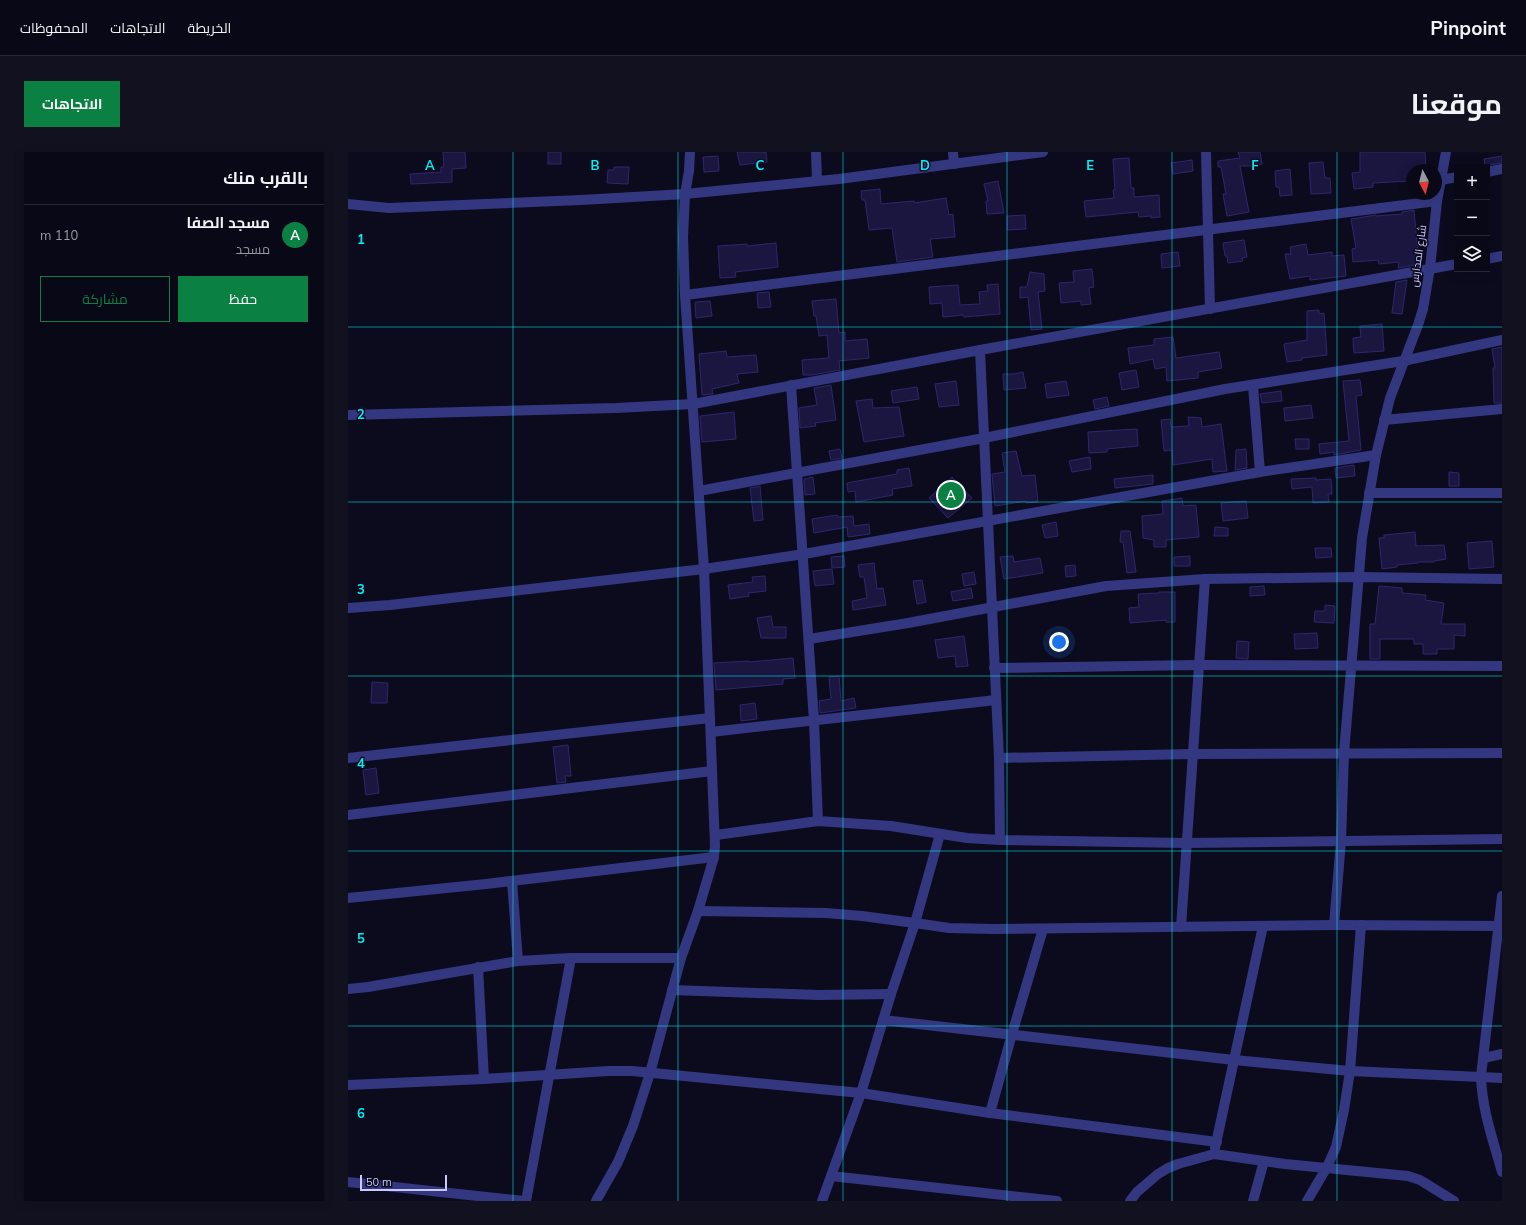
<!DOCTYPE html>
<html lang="ar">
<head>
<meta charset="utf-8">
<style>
  body { margin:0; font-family:Mulish,Cairo,sans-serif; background:#12111f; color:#f1f3f6; direction:rtl }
  .controls { position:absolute; right:12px; top:12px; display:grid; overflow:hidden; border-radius:0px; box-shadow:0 2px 10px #0003 }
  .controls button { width:36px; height:36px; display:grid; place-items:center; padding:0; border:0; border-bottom:1px solid #292935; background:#090816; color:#f1f3f6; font:20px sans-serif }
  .compass { position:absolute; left:1058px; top:12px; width:36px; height:36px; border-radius:50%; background:#090816; box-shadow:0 2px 10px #0003; rotate:173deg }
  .scale { position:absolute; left:12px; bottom:10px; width:87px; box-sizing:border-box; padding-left:4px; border:2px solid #c9c8ff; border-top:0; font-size:11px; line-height:14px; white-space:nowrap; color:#c9c8ff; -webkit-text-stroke:3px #0c0b1e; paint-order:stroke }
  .you { position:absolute; left:711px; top:490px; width:14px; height:14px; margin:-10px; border:3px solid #fff; border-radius:50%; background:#1a73e8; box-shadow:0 0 0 6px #1a73e833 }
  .badge { display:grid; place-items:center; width:26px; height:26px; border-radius:50%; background:#0b8043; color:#fff; font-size:13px; font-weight:700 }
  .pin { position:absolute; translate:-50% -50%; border:2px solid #fff; box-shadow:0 1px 4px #0006 }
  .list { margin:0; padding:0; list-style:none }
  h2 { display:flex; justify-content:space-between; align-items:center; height:52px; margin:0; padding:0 16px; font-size:17px }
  h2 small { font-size:13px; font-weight:400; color:#999aa1 }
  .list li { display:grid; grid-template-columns:26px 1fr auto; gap:12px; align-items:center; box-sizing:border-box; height:60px; padding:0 16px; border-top:1px solid #292935 }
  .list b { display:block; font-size:15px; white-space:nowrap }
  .list p { margin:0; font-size:13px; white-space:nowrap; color:#999aa1 }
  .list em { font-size:13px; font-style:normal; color:#999aa1 }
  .actions { display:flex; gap:8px; padding:12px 16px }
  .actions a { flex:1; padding:9px 0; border:1px solid #0b8043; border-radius:0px; text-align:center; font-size:14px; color:#0b8043 }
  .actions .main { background:#0b8043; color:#fff }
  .icon { flex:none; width:22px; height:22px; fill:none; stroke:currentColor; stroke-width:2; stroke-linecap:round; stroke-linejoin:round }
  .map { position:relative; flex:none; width:1154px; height:1049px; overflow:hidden; direction:ltr; border-radius:0px }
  header { display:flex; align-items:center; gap:24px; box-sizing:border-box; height:56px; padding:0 20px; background:#090816; border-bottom:1px solid #292935 }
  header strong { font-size:19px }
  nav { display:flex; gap:22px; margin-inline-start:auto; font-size:14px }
  .intro { display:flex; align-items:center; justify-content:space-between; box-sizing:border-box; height:96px; padding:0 24px }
  h1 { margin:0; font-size:28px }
  .button { padding:10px 18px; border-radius:0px; background:#0b8043; color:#fff; font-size:14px; font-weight:700 }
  main { display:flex; gap:24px; padding:0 24px }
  aside { flex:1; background:#090816; border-radius:0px; box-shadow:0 2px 10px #0003 }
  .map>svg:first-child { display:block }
  .building { fill:#1a1640; stroke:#2e266d }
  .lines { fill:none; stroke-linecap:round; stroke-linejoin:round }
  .minor { stroke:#333780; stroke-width:10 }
  .grid { fill:none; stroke:#00f1f3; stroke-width:1; stroke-opacity:0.55 }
  .labels { text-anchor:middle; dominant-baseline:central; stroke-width:3; stroke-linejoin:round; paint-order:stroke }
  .street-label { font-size:11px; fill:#c9c8ff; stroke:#0c0b1e }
  .grid-label { font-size:13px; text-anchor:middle; font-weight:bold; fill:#00f1f3; stroke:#0c0b1e; stroke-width:3; stroke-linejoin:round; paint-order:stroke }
</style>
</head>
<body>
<header>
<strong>Pinpoint</strong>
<nav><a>الخريطة</a><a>الاتجاهات</a><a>المحفوظات</a></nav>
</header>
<div class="intro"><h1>موقعنا</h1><a class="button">الاتجاهات</a></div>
<main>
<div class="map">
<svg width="1154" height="1049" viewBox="0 0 1154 1049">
  <rect width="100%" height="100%" fill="#0c0b1e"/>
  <g class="building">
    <path d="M95,0H117L118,16L104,17V30L63,32L62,22L93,20V15H96Z"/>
    <rect x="200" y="0" width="13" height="12"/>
    <path d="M389,0H418L419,10L392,13Z"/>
    <path d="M890,0H912L914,12L908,14H892L901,60L879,64L875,42H878L873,15H870V9L892,6Z"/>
    <path d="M1012,0H1077L1078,18H1064V29L1025,31V35L1006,37L1004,21L1012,20Z"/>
    <path d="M370,4L371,19L356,20L355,5Z"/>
    <path d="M1154,4V11L1137,14L1136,7Z"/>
    <path d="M781,6L783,36H786V45L811,43L812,65L803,66V64L791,65L790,60L738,65L736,49L766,46L765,38H767L765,7Z"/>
    <path d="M844,8L845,19L825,22L823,11Z"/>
    <path d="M975,10L977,26H982L983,41L963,42L961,11Z"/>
    <path d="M266,15H281L280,32L259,31L260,18H266Z"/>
    <path d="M942,17L944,43L932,44L931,35H928L927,19Z"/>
    <path d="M650,29L656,61L639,62L638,49H640L636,32Z"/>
    <path d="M532,37L533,52L566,49V51L598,46L601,63L605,62L607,85L582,87L585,105L549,110L544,76L521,78L517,48H514L513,39Z"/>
    <path d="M1066,58L1071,112L1050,116L1051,110L1031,112L1030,108L1005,110L1004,97L1008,96L1003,67L1028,63V64L1054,62V60Z"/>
    <path d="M677,63L678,77L659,78V64Z"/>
    <path d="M896,88L899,105L894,106L895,109L880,111L879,104H877L875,91Z"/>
    <path d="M428,91L430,115L387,120L388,125L372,126L370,94L399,92V94Z"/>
    <path d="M958,92L960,103L984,100V104L996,103L998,124L962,128V124L942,127L937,102H943L942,95Z"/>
    <path d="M830,100L832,114L814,116L813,102Z"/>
    <path d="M744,117L746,135L741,136L743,152L733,153V149L713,151L711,131L726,130L725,119Z"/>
    <path d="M682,120L696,122L697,139L690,140L694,177L683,178L680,145L672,146V135H679Z"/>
    <path d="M1059,128L1054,162L1044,161L1048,130Z"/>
    <path d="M650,132L652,162L616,165L615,163L595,165L594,151L582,152L581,135L610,133L612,153L632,152L631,140L640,139L639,133Z"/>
    <path d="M421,140L423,155L410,156L409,141Z"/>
    <path d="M488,147L491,181L497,180V189L519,187L521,206L491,209L492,218L464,223H455L454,208L481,206L479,183L471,184L468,164H466L464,149Z"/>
    <path d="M362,149L364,164L348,166L347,150Z"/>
    <path d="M971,158V162L976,161L979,203L954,206V208L939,210L936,192L959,188V159Z"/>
    <path d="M1034,172L1036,199L1006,201L1005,186L1013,185L1012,174Z"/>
    <path d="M825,185L828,206L871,200L874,216L850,220V226L819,229L818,215L807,217L805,207L782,212L780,196L806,193V187Z"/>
    <path d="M1154,195V251H1146L1145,216H1147L1144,197Z"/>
    <path d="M378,199L379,205L408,203L410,220L389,222L391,231L364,237L365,242L354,243L351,202Z"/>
    <path d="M788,218L791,235L774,238L771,221Z"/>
    <path d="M675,220L678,236L656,238L655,222H666Z"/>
    <path d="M1012,228L1014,243L1008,244L1013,298L986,303V300L972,302L971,292L1001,289L995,229Z"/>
    <path d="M608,229L611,253L591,255L587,232Z"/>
    <path d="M718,229L721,243L699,246L697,232Z"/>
    <path d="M483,233L488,268L467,271L468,274L452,276L451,256L469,253L466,236Z"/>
    <path d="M569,235L571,247L545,251L543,239Z"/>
    <path d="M933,239L934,249L914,251L912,242Z"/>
    <path d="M759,245L761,254L747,257L745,248Z"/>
    <path d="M524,247L525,256L551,255L556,284L516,290L508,249Z"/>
    <path d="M963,253L965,266L937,269L936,256Z"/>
    <path d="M386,260L388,287L354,290L352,264Z"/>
    <path d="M840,265L853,266L854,275L873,272L879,319L865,320L864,307L825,313L824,298L816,299L813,268L822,267L823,275L841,274Z"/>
    <path d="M789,277L790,294L759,297V300L741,301L740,280Z"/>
    <path d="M947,287H961V297H948Z"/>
    <path d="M492,297L494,306L483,308L481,299Z"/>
    <path d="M898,297L899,316L887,318L888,298Z"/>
    <path d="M668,299L674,324L687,323L690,350L678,351V349L647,354L644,322L657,320L654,301Z"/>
    <path d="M742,305L743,317L724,320L721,309Z"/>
    <path d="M1006,313L1007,324L988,326L987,316Z"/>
    <path d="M561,316L564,334L544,337L545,343L508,350L507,339L500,340L499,331L549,322V318Z"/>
    <path d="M1101,320L1111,321V334H1101Z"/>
    <path d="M805,323V332L767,336L766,327Z"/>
    <path d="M465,325L467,342L457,343L456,327Z"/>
    <path d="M604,325L624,346L600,366L581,346Z"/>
    <path d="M968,326V328L983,327L984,342H980L981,350L965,351L964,335L944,337L943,327Z"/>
    <path d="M412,334L415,368L406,369L402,336Z"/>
    <path d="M834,346L835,354L848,353L851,385L818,388V395H806V388L795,386L794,364L815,362L814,349Z"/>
    <path d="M898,349L900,366L875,369L873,351Z"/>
    <path d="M489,363L490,365L505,364L506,374L521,372L522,382L500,385L499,375L466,381L464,367Z"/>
    <path d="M708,370L710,384L697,386L694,373Z"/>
    <path d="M867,375L880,376V384H866Z"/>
    <path d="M773,379H782L788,420L779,421L775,390H772Z"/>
    <path d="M1067,380L1068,394L1096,393L1098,407L1086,409V410H1070V411L1049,413V415L1034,417L1031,386H1036V383Z"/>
    <path d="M1144,389L1146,415L1121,417L1119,391Z"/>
    <path d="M967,396H983L984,405L968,406Z"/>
    <path d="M496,404L497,415L484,416L483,405Z"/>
    <path d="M665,404L666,410L692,406L695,421L656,427L652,405Z"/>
    <path d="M842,404V414H826V405Z"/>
    <path d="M526,411L529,437L535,436L538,453L505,458L504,449L519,446L516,425H512L510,413Z"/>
    <path d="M727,413L728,424L718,425L717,414Z"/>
    <path d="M484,417L486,432L467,434L465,419Z"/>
    <path d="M626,420L628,432L616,434L614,422Z"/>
    <path d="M417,424L418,439L400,441L401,444L382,447L380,433L405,430L404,425Z"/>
    <path d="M574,428L578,450L569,452L565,429Z"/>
    <path d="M916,434L917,443L902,444V435Z"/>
    <path d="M1031,434L1054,436V441L1078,443L1077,448L1096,451L1093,472H1117V484L1106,483V497H1089V502H1075V492H1066V487H1032V507H1022V472H1027Z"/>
    <path d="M623,436L625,446L605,449L603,440Z"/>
    <path d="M811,440H827V470H818V468L782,471L781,456L791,455L790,442L811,441Z"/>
    <path d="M977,453L987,454L986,471L966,470L967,459H977Z"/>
    <path d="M423,464L425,475H438V486H413L409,466Z"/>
    <path d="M969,481L970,496L947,497L946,482Z"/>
    <path d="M616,484L620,514L608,515L607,504L590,506L587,488Z"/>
    <path d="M889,489L901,490L900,507L888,506Z"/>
    <path d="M445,506L447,526L435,527V532L368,538L366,511L401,509V510Z"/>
    <path d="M491,524L493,549L506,546L508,556L472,561L471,549L483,547L481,525Z"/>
    <path d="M24,530L40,531L39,551H23Z"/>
    <path d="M407,551L409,567L393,569L392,553Z"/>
    <path d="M220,593L223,624H217L218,630L209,631L205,595Z"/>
    <path d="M28,616L31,641L18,643L15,618Z"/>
  </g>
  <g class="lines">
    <g class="minor">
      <path d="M468,0L469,29"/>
      <path d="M605,0L606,12"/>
      <path d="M858,0L862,157"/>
      <path d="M1139,20L1154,17"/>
      <path d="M1093,28L1109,25"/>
      <path d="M0,52L41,56L233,48L337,42L491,27L695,0"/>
      <path d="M1139,107L1154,104"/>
      <path d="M337,143L1089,49"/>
      <path d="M632,198L651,606L652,688"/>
      <path d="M443,233L466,569L470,669"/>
      <path d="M905,234L912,320"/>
      <path d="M0,263L268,256L345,252L632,198L1109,112"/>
      <path d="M1036,268L1154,257"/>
      <path d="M351,339L636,286L877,237L1055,209L1154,188"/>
      <path d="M1021,341H1154"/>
      <path d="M0,456L42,453L356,417L456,402L912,320L1028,303"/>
      <path d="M461,487L560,471L758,434L857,427L1010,425L1154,427"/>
      <path d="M646,516L850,513L1154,514"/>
      <path d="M363,580L648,548"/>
      <path d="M0,606L362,566"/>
      <path d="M651,606L844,602L1154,601"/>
      <path d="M0,663L364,619"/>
      <path d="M368,683L470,669L543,674L619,686L652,688L839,691L1154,687"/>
      <path d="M164,729L170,809"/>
      <path d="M1154,744L1133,924C1134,958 1145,988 1154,1020"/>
      <path d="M0,746L138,732L366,705"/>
      <path d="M350,759L478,761L514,764L567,771L592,682"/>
      <path d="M986,773L993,689L996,601L1014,386L1028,303L1042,246L1070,173L1075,157L1082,116L1089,49L1098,0"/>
      <path d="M833,775L857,427"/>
      <path d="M130,815L136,927"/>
      <path d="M0,837L20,835L170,809L223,806H333"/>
      <path d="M324,838L471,843L543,842"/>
      <path d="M535,868L886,908L1002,919L1154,926"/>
      <path d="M1136,906L1154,902"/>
      <path d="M0,933L136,927L260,919H284L513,941L642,961L869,990"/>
      <path d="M642,961L664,882L695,777"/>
      <path d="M867,996L915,774"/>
      <path d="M483,1024L709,1049"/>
      <path d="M0,1030L176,1049"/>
      <path d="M178,1049L223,806"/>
      <path d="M248,1049L270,1010L285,974L302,921L333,806L350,759L366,705L367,694L356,417L337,143L335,85L337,42L341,19L342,0"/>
      <path d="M474,1049L513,941L543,842L567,771L601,776L645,777L986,773L1154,774"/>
      <path d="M782,1049L789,1040L810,1022L820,1016L830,1012L866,1002L937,1012L1060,1024L1072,1028L1106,1049"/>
      <path d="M905,1049L916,1009"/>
      <path d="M959,1049L979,1015L988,995L996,958L1002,919L1013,773"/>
    </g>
  </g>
  <path class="grid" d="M165,0V1049M330,0V1049M495,0V1049M659,0V1049M824,0V1049M989,0V1049M0,175H1154M0,350H1154M0,524H1154M0,699H1154M0,874H1154"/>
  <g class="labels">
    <g class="street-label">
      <text transform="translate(1070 104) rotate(-82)">شارع المدارس</text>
    </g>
  </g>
  <g class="grid-label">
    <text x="82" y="18">A</text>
    <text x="247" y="18">B</text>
    <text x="412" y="18">C</text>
    <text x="577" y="18">D</text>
    <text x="742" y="18">E</text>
    <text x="907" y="18">F</text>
    <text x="13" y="92">1</text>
    <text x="13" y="267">2</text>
    <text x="13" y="442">3</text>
    <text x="13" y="616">4</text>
    <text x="13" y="791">5</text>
    <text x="13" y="966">6</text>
  </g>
</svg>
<div class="controls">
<button>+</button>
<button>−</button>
<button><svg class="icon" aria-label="layers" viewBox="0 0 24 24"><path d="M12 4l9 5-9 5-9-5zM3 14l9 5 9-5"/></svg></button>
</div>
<svg class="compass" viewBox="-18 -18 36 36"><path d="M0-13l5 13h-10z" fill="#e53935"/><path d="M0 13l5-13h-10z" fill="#999aa1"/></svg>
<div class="scale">50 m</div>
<div class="you"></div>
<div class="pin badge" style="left:603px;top:343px">A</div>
</div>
<aside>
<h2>بالقرب منك<small></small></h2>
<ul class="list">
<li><span class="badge">A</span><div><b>مسجد الصفا</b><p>مسجد</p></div><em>110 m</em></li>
</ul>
<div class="actions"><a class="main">حفظ</a><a>مشاركة</a></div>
</aside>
</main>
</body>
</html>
